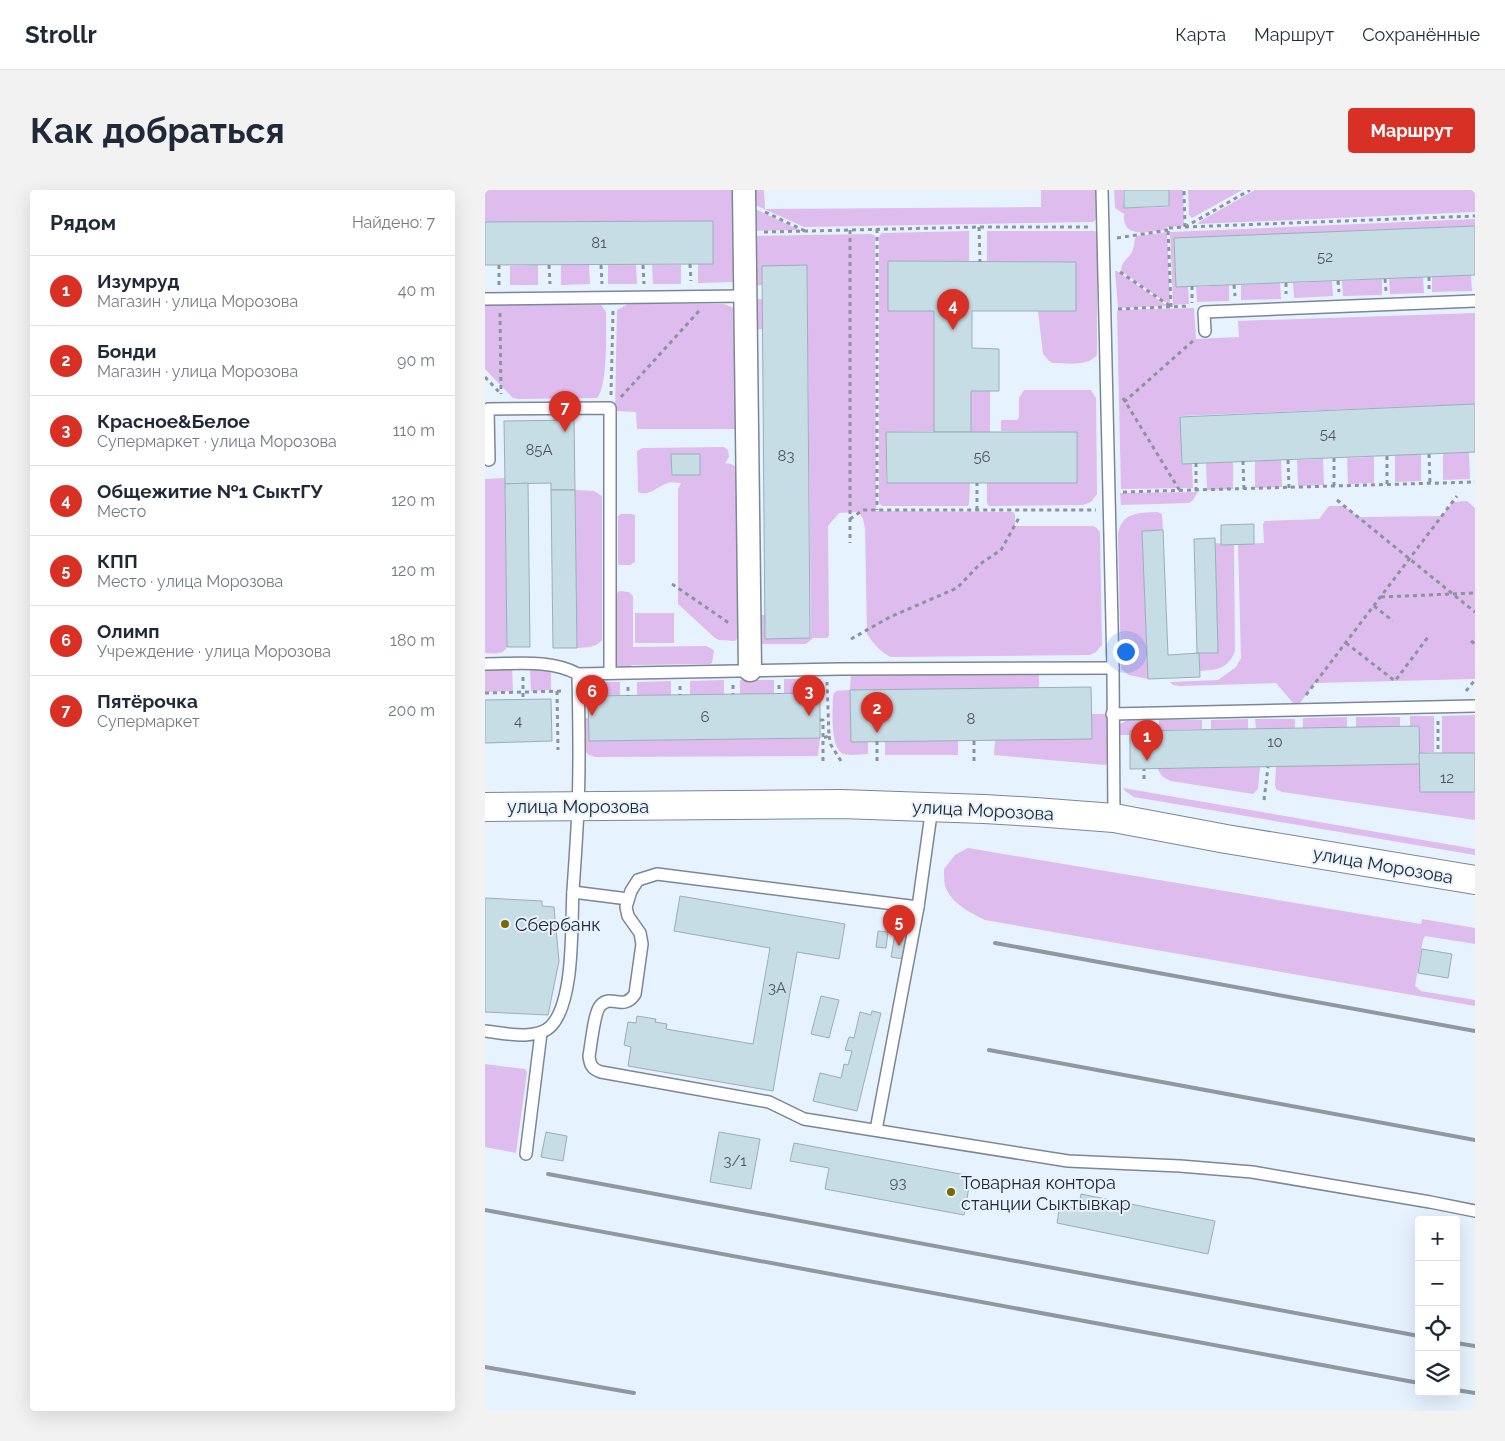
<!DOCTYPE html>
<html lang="ru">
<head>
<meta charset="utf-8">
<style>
  body { margin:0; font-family:Raleway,sans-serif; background:#f2f2f3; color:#1f2937 }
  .controls { position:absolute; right:15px; bottom:15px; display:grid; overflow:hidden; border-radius:5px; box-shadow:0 5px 20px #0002 }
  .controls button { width:45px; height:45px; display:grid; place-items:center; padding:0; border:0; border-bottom:1px solid #e0e1e3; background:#fff; color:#1f2937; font:25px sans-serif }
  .you { position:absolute; left:640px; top:461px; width:18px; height:18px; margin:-12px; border:4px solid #fff; border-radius:50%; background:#1a73e8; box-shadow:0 0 0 8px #1a73e833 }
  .badge { display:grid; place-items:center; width:32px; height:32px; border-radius:50%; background:#d93025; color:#fff; font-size:16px; font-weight:700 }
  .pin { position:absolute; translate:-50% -41px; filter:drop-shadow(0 1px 2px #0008) }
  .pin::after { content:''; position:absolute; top:26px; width:18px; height:15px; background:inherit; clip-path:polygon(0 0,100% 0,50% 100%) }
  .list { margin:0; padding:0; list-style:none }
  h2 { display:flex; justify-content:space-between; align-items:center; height:65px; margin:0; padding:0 20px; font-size:21px }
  h2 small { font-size:16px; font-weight:400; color:#747a83 }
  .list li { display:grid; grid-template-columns:32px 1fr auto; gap:15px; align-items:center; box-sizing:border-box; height:70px; padding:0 20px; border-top:1px solid #e0e1e3 }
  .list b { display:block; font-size:19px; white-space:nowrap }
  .list p { margin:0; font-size:16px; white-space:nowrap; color:#747a83 }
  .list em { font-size:16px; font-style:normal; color:#747a83 }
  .icon { flex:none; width:28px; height:28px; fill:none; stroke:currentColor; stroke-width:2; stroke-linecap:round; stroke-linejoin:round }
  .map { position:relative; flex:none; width:990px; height:1221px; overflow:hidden; border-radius:5px }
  header { display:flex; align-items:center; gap:30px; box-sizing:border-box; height:70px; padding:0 25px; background:#fff; border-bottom:1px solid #e0e1e3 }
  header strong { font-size:24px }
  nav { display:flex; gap:28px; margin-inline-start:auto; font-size:18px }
  .intro { display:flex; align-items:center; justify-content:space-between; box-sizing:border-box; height:120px; padding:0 30px }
  h1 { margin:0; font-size:35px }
  .button { padding:12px 22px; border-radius:5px; background:#d93025; color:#fff; font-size:18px; font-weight:700 }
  main { display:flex; gap:30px; padding:0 30px }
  aside { flex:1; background:#fff; border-radius:5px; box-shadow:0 5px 20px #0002 }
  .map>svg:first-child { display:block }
  .green { fill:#debced }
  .building { fill:#c7dde5; stroke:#99afb7 }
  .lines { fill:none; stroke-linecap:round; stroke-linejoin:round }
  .lane-casing { stroke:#7b8796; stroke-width:14 }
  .street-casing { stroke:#7b8796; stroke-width:25 }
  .primary-casing { stroke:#7b8796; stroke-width:30 }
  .path { stroke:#8b939d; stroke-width:3; stroke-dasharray:4 4; stroke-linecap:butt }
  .lane { stroke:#fff; stroke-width:11 }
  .street { stroke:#fff; stroke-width:22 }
  .primary { stroke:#fff; stroke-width:28 }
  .rail { stroke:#8f97a1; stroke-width:4 }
  .poi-dot { fill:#7b6900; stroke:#e7f2ff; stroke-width:2 }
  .labels { text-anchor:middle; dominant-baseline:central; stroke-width:4; stroke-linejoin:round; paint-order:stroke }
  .number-label { font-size:15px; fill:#4d565c }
  .street-label { font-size:18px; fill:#24292f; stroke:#e7f2ff }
  .poi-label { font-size:18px; fill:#24292f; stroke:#e7f2ff; text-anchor:start }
</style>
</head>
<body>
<header>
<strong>Strollr</strong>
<nav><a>Карта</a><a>Маршрут</a><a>Сохранённые</a></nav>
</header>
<div class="intro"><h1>Как добраться</h1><a class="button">Маршрут</a></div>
<main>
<aside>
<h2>Рядом<small>Найдено: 7</small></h2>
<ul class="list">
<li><span class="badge">1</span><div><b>Изумруд</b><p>Магазин · улица Морозова</p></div><em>40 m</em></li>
<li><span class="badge">2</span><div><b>Бонди</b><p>Магазин · улица Морозова</p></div><em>90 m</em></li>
<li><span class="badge">3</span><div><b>Красное&amp;Белое</b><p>Супермаркет · улица Морозова</p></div><em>110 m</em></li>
<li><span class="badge">4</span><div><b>Общежитие №1 СыктГУ</b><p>Место</p></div><em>120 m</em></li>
<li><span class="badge">5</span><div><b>КПП</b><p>Место · улица Морозова</p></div><em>120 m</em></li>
<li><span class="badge">6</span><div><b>Олимп</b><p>Учреждение · улица Морозова</p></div><em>180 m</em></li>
<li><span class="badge">7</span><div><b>Пятёрочка</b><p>Супермаркет</p></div><em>200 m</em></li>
</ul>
</aside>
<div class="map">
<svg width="990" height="1221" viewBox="0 0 990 1221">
  <rect width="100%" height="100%" fill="#e7f2ff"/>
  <g class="green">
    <path d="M0,0H252L253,92L213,93V74H228V31L0,32Z"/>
    <path d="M266,0H279L280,19L556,17V0H610L611,27L610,31L607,32L319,37L268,14Z"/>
    <path d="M629,0H638L639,18L684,17V0H698L699,36L682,37L681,40C664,41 637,50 639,24L630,18Z"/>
    <path d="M703,0H757L707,28L704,25Z"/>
    <path d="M770,0H990V22L713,34L714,32L719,29Z"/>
    <path d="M266,17L315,40L267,41Z"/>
    <path d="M990,29V36L689,48L691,97H703L704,114L688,115L685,42Z"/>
    <path d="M484,41V71L403,72V121H449V241L401,242V292L485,293L484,314L483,316H397L394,313V46L397,43Z"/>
    <path d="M502,41H610L612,43V165C602,177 582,173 567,173L564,171L558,164L553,121H591V72L502,71Z"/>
    <path d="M682,42L685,113L683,114L636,81C637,69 645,69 648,59C650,54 649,50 651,46Z"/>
    <path d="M386,44L390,46L391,321L528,322L530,325V336H608L612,338L615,342L617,455L611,462L605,465L406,467C395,462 388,453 382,444L380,338L378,329L374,322L354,323L343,336L344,446L342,448H328L321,454H273L272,425H280V449L326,448L322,76H277V95L268,96L267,46Z"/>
    <path d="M53,75V95H25V76Z"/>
    <path d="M76,75H104L105,94L76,95Z"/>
    <path d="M123,75H151L152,94H123Z"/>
    <path d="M167,75H196V94H168Z"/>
    <path d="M630,81H632L681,115L680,116L633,118Z"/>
    <path d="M986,85L987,101L947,102V87Z"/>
    <path d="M938,87L939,103L905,104L904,89Z"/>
    <path d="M897,89V105L858,106L857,91Z"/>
    <path d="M847,91L848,106L809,108L808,93Z"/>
    <path d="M795,93L796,109L756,110V95Z"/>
    <path d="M744,95V111L712,112L711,97Z"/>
    <path d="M268,109H277V139L268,140Z"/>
    <path d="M143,114H239L249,118L251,122L252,239H152L151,222L130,221L132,120Z"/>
    <path d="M0,115H116L121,122C121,140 123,196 112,208L33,209L28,208L0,179Z"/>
    <path d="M709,118L711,149L754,147L753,131L990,123V214L695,226L697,274H707L708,298L636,299L632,122L633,120Z"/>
    <path d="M539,200H606L611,208L612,304L606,312L598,315L504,316L502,313V293H592V242L516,241V231L517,230H532L534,227V208Z"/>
    <rect x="486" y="201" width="19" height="41"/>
    <path d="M239,257L243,260L244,267L240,273L246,274L253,278L256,445L250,451L234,450L230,448L193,414V299L196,293C192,293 187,292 183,293C172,296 165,307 153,302L152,261L158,258Z"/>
    <path d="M984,262L985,289L958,290V263Z"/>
    <path d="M936,264V291L910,292V265Z"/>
    <path d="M889,267V293L863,294L862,268Z"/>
    <path d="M838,269L839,295L813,296L812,270Z"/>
    <path d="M796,270L797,297L770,298V271Z"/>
    <path d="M748,272V299L722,300L721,273Z"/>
    <path d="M20,288L22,457C17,466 9,463 0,463V289Z"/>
    <path d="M90,300L109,301L117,306V450C111,458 101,457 92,458Z"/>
    <path d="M713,302L708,310L704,313L636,315L635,303Z"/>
    <path d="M982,311L990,318V489L830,493L815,513H808L791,493L695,496L688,495L685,492L733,490L751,477L756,468L753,354L779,353L778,334L780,331L834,329L844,316H859L873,327L957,326L968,312Z"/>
    <path d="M672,322L677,324L678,340L657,341L663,489L644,485L636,479L633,344C637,322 653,323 672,322Z"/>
    <path d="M136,324H146L150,325V372L145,375H133V326Z"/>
    <path d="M730,353L749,355L750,461C743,479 732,480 715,481L714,463L733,462Z"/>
    <path d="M134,401L144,402L148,406V457L221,456L227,459L229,461L227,473L224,474L147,475L144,477L131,476L130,474V405Z"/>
    <rect x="150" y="423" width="39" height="30"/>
    <path d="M27,477L28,501L0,502V478Z"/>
    <path d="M45,477L64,480L66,483V500L46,501Z"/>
    <path d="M554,483V498L365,500L366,551H383V564C376,564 366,566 359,564C344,559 348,518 348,505L351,501L365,500L366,484Z"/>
    <path d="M299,489H325V503L299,504Z"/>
    <path d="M239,490V504L205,505V491Z"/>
    <rect x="255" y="490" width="34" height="14"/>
    <path d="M186,491V505L152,506V492Z"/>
    <path d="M108,492H135V506H103L105,497Z"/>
    <path d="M607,524H619L623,526L624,572L620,575L509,565L510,550L607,549Z"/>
    <path d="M990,525V563H957V526Z"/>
    <path d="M925,526H949V562L934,563V536H925Z"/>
    <path d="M862,527V537L818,538V528Z"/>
    <rect x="871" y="527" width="44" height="10"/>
    <path d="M98,528H104V551L335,548L333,566L110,567L104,565L99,560Z"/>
    <path d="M763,529V539H726V530Z"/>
    <path d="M770,529H810V538L771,539Z"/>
    <path d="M668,530V540L645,541V545H634L633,535L641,531Z"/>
    <path d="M674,530H717V539L674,540Z"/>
    <path d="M473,550V565H400V551Z"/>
    <path d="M935,574V602H990V630L797,602L791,599L790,595L791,576Z"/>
    <path d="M775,577L773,599L768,604L686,591C680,589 674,585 673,578Z"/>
    <path d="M638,598L990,659V665L649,607L640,601Z"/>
    <path d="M483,658L936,734L937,729L990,738V754L940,746L938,750L930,796L936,801L990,810V816L500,730C484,722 467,714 460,696C459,691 459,684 459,679L470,665Z"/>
    <path d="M0,874L40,879L42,882L31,963L0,957Z"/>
  </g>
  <g class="building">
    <path d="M639,0H684V16L639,18Z"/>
    <path d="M228,31V74L0,75V32Z"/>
    <path d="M990,36V85L691,97L689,48Z"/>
    <path d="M403,71L591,72V121H487V158L514,159V201H486V242H449V121H403Z"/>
    <path d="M322,75L325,448L280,449L277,76Z"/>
    <path d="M990,214V262L697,274L695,227Z"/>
    <path d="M89,230L90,300H66V293L20,294L19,231Z"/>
    <path d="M401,242H592V293H402Z"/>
    <path d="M186,264H215V285H187Z"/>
    <path d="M43,293L45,457H22L20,294Z"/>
    <path d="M66,300H90L92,458H68Z"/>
    <path d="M769,334V354L736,355V335Z"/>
    <path d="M678,340L683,465L714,463L715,487L663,489L657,341Z"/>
    <path d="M730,348L733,463H712L709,349Z"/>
    <path d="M606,497L607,549L366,552L365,500Z"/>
    <path d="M335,503V548L104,551L103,506Z"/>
    <path d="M66,509L67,551L0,553V510Z"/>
    <path d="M934,536L935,574L645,579V541Z"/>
    <path d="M934,563H990V602H935Z"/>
    <path d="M195,706L360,734L354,769L312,762L288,901L143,876L146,857L139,855L143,832L151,833L152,826L171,829L170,832L182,834L181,839L268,854L285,758L189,741Z"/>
    <path d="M0,708L57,711V716L69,717L74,771L63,825L0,822Z"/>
    <path d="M393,741L403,742L401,758L391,757Z"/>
    <path d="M410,744L422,746L418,769L406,767Z"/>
    <path d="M937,759L967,764L963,788L933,783Z"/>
    <path d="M336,806L354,810L344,848L326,844Z"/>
    <path d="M387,821L396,823L372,921L328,911L335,883L356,888L359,874L363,875L367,861L360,860L364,847L369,848L375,822L386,825Z"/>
    <path d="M61,942L82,946L78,971L56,967Z"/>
    <path d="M234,942L275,949L266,999L225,992Z"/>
    <path d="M309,953L486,986L479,1025L340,999L344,978L305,971Z"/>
    <path d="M596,1004L730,1031L723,1064L572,1033L575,1015L593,1019Z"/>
  </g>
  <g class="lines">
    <g class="lane-casing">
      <g id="lane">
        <path d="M617,0L628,478L629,628"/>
        <path d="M0,109L260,106"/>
        <path d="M720,141L719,122L990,111"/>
        <path d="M4,270L3,219L125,218V483"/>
        <path d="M0,474C31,474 65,469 93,484L355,479L628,478"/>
        <path d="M627,524L990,516"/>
        <path d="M88,702L143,709"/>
        <path d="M433,717L172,684L153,690L146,701L141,717L143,726L155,743L157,754L150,804C138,822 126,803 115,816C109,823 106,856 104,866C105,875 107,879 116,882L284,912L319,929L583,971L695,976L767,982L945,1012L990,1021"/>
        <path d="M0,841C18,843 52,851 66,836C90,811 86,734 88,700C90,672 92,644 93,617C95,572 94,528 93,484"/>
        <path d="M391,940L433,717L447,617"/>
        <path d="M41,964L56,843"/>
      </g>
    </g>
    <g class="street-casing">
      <path id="street" d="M259,0L265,480"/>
    </g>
    <g class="primary-casing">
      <path id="primary" d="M0,617L356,614L499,619L550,622L629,628L741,649L990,690"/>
    </g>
    <g class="path">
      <path d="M280,22L320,41"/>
      <path d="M494,37L495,72"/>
      <path d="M700,37L990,26"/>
      <path d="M700,37L765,0"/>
      <path d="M392,39V320"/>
      <path d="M365,40V353"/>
      <path d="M279,42L494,37H603"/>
      <path d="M632,48L683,40"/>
      <path d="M205,74L206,91"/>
      <path d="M14,75V95"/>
      <path d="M64,75L65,94"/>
      <path d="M116,75L117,94"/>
      <path d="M158,75L159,94"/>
      <path d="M635,82L685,116"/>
      <path d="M944,87V99"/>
      <path d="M900,89L901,101"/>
      <path d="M853,91L854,102"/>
      <path d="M801,93V104"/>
      <path d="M749,95L750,106"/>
      <path d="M707,96V113"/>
      <path d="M686,117L683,38L700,37L699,0"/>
      <path d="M633,119L705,116"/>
      <path d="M15,123L16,204"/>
      <path d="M0,187L15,203"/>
      <path d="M126,205L128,121"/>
      <path d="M136,207L214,121"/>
      <path d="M638,208L695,301"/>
      <path d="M639,212L709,150"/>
      <path d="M944,264L945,293"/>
      <path d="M902,266V295"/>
      <path d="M849,268V297"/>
      <path d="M803,270L804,298"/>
      <path d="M758,271L759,300"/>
      <path d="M711,273V301"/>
      <path d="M638,302L990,292"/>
      <path d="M852,310L990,422"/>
      <path d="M492,320V293"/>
      <path d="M365,329L378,320H611"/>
      <path d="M187,394L244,433"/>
      <path d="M896,407L990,403"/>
      <path d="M889,416L908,431"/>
      <path d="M366,449L405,427L472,398L495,374L516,360L535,326"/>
      <path d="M986,451L990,454"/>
      <path d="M861,453L910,491L943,447"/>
      <path d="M38,487V509"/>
      <path d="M248,495V504"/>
      <path d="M294,495V504"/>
      <path d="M195,496V505"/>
      <path d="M143,497V506"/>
      <path d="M72,501L73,560"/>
      <path d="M981,501L990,490"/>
      <path d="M0,503L79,501"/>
      <path d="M821,505L972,306"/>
      <path d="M335,530H338V548"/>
      <path d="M953,531V563"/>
      <path d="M344,546L346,555L356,571"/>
      <path d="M392,551V571"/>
      <path d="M338,571V548L344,546L342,492"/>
      <path d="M489,571V550"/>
      <path d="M659,589V579"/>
      <path d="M779,610L783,577"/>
    </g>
    <use href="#lane" class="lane"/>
    <use href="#street" class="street"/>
    <use href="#primary" class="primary"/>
    <g class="rail">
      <path d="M510,753L990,841"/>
      <path d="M504,860L990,950"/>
      <path d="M63,984L934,1146"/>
      <path d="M0,1020L934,1193"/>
      <path d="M971,1153L990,1156"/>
      <path d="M0,1177L149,1203"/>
      <path d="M971,1200L990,1203"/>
    </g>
  </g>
  <g class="poi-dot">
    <circle cx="20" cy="734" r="5"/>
    <circle cx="466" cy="1002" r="5"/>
  </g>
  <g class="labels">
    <g class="number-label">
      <text x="114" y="53">81</text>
      <text x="840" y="67">52</text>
      <text x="843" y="244">54</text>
      <text x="54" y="260">85А</text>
      <text x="301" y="266">83</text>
      <text x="497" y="267">56</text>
      <text x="220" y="527">6</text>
      <text x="486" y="529">8</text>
      <text x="33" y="531">4</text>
      <text x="790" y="552">10</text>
      <text x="962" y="588">12</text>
      <text x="292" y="798">3А</text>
      <text x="250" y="971">3/1</text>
      <text x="413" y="993">93</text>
    </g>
    <g class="street-label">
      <text x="93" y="616">улица Морозова</text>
      <text transform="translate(498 620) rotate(3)">улица Морозова</text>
      <text transform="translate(898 675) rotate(10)">улица Морозова</text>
    </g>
    <g class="poi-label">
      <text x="30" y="734">Сбербанк</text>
      <text x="476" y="992">Товарная контора<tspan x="476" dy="21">станции Сыктывкар</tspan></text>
    </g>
  </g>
</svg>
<div class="controls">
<button>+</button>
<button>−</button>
<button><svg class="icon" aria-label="locate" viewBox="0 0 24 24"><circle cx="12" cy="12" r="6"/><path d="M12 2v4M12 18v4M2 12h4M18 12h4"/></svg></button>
<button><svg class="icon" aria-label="layers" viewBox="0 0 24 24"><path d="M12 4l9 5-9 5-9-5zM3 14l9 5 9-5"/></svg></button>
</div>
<div class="you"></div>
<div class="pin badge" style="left:662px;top:571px">1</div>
<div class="pin badge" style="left:392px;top:543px">2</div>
<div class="pin badge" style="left:324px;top:526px">3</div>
<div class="pin badge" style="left:468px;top:140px">4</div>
<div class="pin badge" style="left:414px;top:756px">5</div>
<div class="pin badge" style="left:107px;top:526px">6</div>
<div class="pin badge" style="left:80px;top:242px">7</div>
</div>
</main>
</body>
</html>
